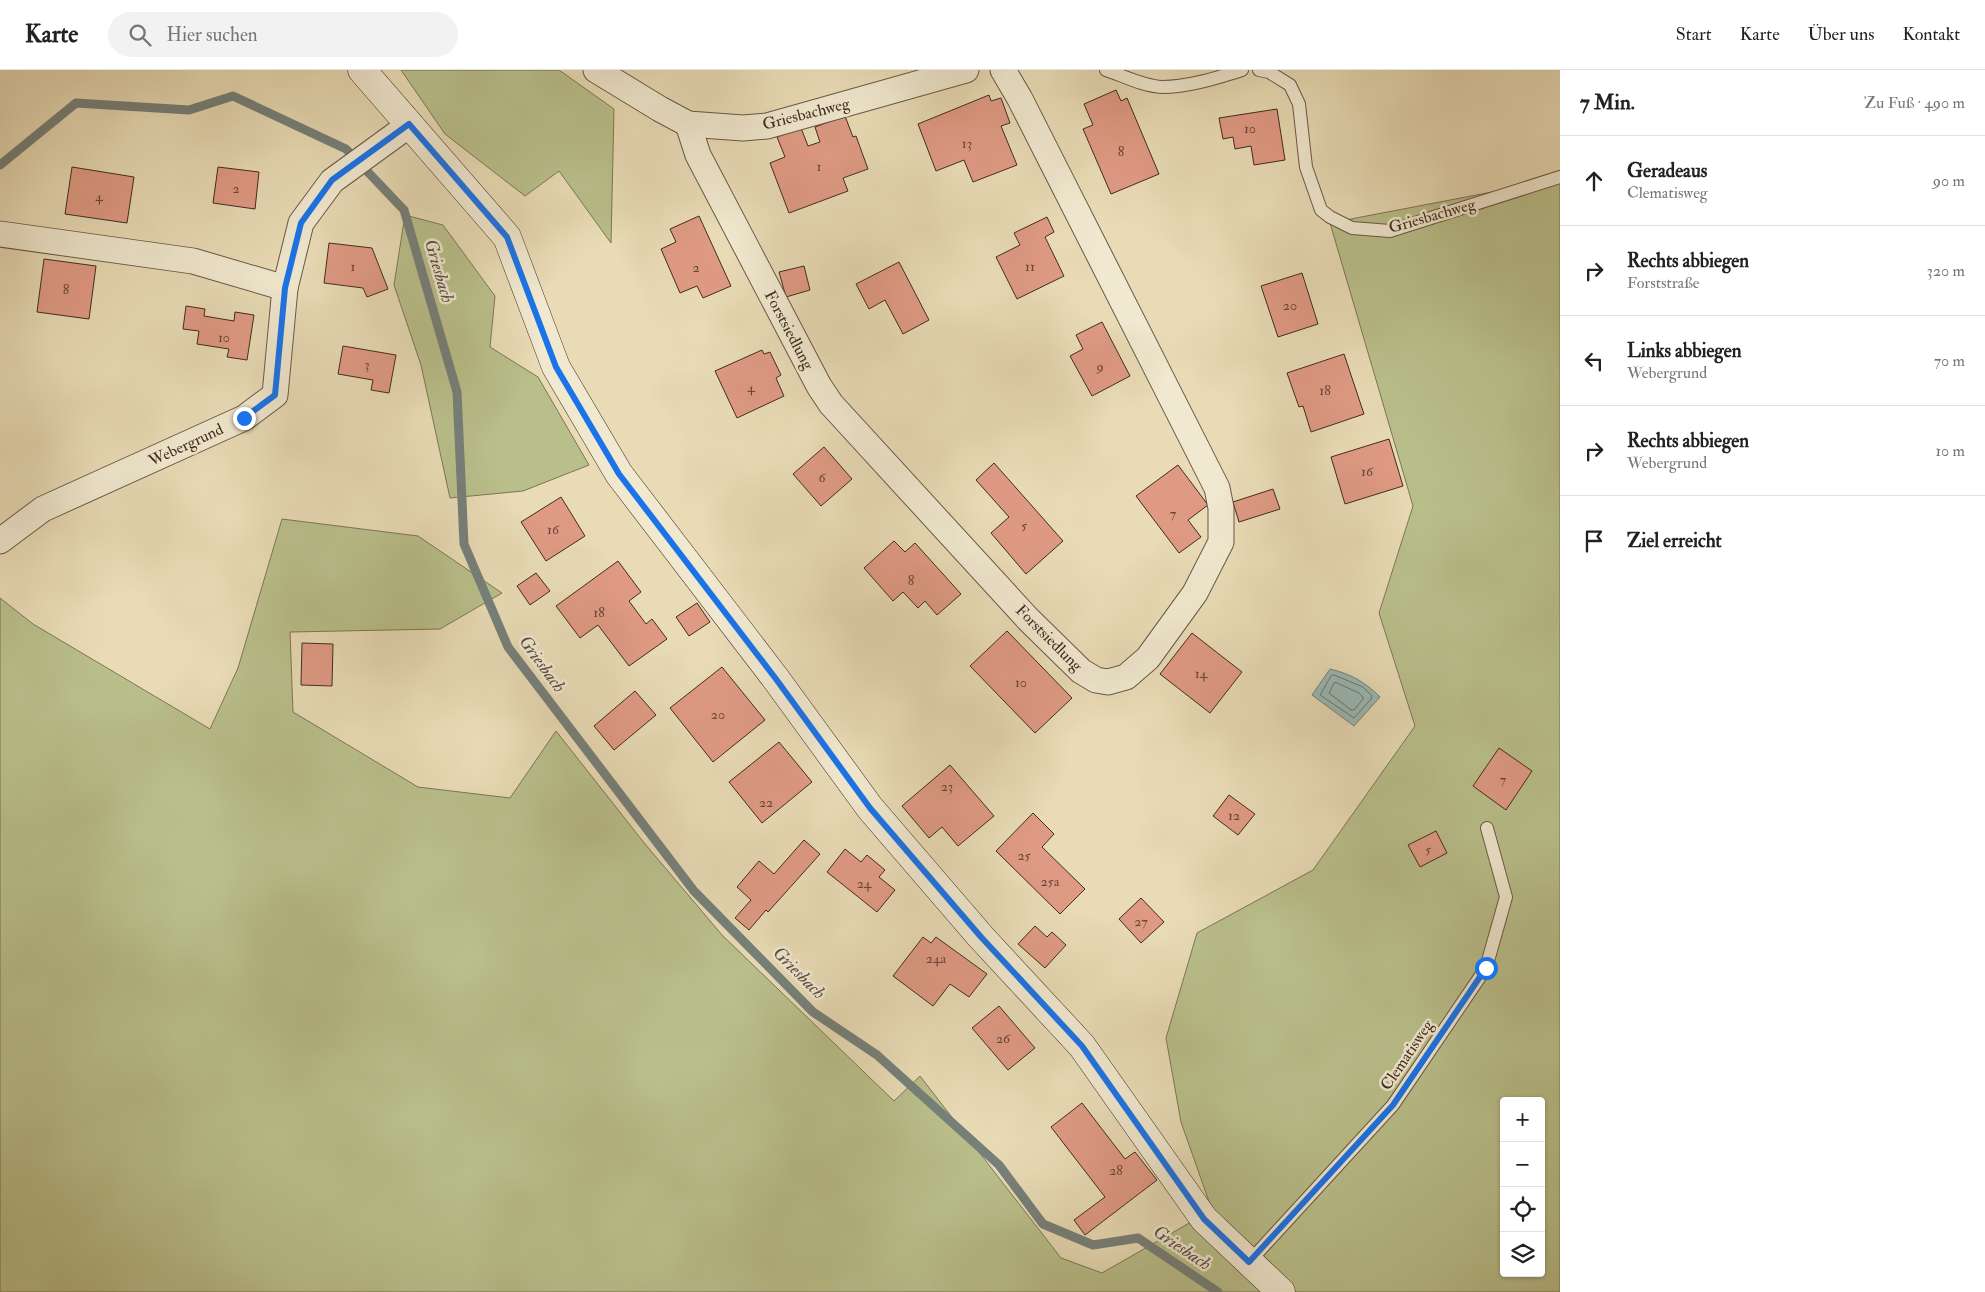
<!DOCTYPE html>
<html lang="de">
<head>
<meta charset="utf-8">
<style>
  body { margin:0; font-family:"IM FELL Double Pica",serif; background:#f2f2f2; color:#222 }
  .controls { position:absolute; right:15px; bottom:15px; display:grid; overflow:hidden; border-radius:5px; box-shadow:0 1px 4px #0004 }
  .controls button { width:45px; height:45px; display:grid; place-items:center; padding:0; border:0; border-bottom:1px solid #e0e0e0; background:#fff; color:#222; font:25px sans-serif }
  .stop { position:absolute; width:15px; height:15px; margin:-11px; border:4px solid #1a73e8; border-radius:50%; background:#fff }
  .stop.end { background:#1a73e8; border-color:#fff; box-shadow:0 1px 5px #0008 }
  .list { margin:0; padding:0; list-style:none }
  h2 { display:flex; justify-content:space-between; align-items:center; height:65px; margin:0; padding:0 20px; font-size:21px }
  h2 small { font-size:16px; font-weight:400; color:#767676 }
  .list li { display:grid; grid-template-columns:32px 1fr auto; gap:15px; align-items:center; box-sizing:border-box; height:90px; padding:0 20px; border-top:1px solid #e0e0e0 }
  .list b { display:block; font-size:19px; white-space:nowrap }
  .list p { margin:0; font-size:16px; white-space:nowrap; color:#767676 }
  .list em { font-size:16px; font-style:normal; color:#767676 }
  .icon { flex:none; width:28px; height:28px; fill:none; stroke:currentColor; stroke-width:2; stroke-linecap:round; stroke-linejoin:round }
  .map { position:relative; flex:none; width:1560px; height:1222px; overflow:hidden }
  header { display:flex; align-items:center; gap:30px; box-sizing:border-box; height:70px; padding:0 25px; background:#fff; border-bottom:1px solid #e0e0e0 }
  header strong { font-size:24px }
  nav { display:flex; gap:28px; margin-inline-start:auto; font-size:18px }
  .search { width:350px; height:45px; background:#f2f2f2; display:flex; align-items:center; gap:12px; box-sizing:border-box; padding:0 18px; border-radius:28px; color:#767676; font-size:19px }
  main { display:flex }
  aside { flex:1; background:#fff }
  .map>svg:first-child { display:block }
  .green { fill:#b9bf8b; stroke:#7d7556; fill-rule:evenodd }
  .water { fill:#99b9b5; stroke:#76807a }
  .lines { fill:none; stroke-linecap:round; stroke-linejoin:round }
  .shore { stroke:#6d726c; stroke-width:1 }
  .stream { stroke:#76807a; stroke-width:9 }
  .building { fill:#df9a84; stroke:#412b22 }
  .lane-casing { stroke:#6b5747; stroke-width:14 }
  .street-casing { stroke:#6b5747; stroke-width:27 }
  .secondary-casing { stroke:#412b22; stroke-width:29 }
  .lane { stroke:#f0e8cf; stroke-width:12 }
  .street { stroke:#f0e8cf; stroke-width:25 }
  .secondary { stroke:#f0e8cf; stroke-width:28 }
  .route { stroke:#1a73e8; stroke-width:6 }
  .labels { text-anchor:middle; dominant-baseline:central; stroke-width:5; stroke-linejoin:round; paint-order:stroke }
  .number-label { font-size:14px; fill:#68473a }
  .street-label { font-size:16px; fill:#412b22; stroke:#f0e8cf }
  .water-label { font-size:18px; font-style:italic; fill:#574e47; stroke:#f0e8cf }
</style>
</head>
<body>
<header>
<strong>Karte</strong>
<div class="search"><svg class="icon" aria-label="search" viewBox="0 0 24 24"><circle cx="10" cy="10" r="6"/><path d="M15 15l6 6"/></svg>Hier suchen</div>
<nav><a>Start</a><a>Karte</a><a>Über uns</a><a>Kontakt</a></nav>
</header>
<main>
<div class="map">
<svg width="1560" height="1222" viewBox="0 0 1560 1222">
  <rect width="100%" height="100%" fill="#e8dbb5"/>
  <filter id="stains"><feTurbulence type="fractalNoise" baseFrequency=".004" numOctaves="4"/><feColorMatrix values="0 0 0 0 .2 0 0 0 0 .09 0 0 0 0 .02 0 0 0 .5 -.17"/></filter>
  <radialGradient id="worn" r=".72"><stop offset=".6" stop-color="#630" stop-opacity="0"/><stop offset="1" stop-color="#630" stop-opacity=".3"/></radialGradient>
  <g class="green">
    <path d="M401,0H559L614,39L611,173L559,101L525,126L445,64Z"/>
    <path d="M1560,109V1222H0V528L33,554L210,659L238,598L282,449L418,466L502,523L440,559L290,562L293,642L418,717L510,728L556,661L645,774L722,865L894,1031L920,1006L1061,1188L1102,1203L1212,1140L1181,1052L1166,968L1197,863L1313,800L1415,656L1379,543L1413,436L1330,153ZM1504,1031H1541V1203H1504Z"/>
    <path d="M405,145L443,155L495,226L490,277L538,307L589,395L523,421L450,428L421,295L394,215Z"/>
  </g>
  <path class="water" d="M1330,599C1351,604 1365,612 1380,627L1354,656L1312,625Z"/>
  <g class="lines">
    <g class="shore">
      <path d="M1334,605L1363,617L1372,626L1371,629L1354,648L1320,625L1331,606Z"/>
      <path d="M1337,613L1359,623L1363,627V629L1354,640H1351L1329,623L1334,613Z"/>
    </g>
    <path class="stream" d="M0,95L76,33L189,40L233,26L346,79L404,140L457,322L464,474L508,577L694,821L813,942L877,985L999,1095L1043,1154L1093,1175L1138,1168L1218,1222"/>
  </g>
  <g class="building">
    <path d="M1116,20L1121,31L1127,28L1159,104L1111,124L1083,59L1093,55L1084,34Z"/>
    <path d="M989,25L991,31L1001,28L1010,53L1001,56L1017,95L973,112L964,90L936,101L918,54Z"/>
    <path d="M1277,39L1285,90L1254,95L1251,76L1235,79L1233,67L1223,69L1219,48Z"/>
    <path d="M845,46L853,67L856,66L868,99L843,108L848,121L789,143L770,93L785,87L777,67L801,58L808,76L820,72L815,57Z"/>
    <path d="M72,97L134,107L127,153L65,144Z"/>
    <path d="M218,97L259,102L255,139L213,133Z"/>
    <path d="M699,146L731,216L703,228L697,216L680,223L661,179L676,172L670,159Z"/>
    <path d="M1047,147L1054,162L1045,167L1064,206L1017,229L996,187L1020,175L1014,163Z"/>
    <path d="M329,173L372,178L388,219L367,227L363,218L324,213Z"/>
    <path d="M44,189L96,196L89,249L37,242Z"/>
    <path d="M899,192L929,250L903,264L885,230L869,239L856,214Z"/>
    <path d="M804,196L810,220L786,227L779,202Z"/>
    <path d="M1302,203L1318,254L1278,267L1261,216Z"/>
    <path d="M186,236L205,239L204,246L234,251L235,242L254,245L247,290L227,287L229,279L197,274L199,261L183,259Z"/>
    <path d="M1102,252L1130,306L1092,326L1070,286L1083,279L1076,265Z"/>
    <path d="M343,276L396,285L389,323L371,320L373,310L338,304Z"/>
    <path d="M762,280L764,284L770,282L781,305L776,308L784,326L737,348L715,301Z"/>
    <path d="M1344,284L1364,344L1311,362L1303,336L1299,337L1287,303Z"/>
    <path d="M1389,369L1403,416L1345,434L1331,387Z"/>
    <path d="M824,377L852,409L821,436L793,404Z"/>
    <path d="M994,393L1063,471L1026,504L991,463L1009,447L976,410Z"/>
    <path d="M1178,395L1208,435L1188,450L1201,467L1179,483L1136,426Z"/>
    <path d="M1273,419L1280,439L1239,452L1233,432Z"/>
    <path d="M561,427L585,466L546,491L521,452Z"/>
    <path d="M894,471L905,482L915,473L961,524L937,545L925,531L918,538L903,522L893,531L864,498Z"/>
    <path d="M618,491L641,522L629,531L646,554L652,549L667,569L629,596L598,555L580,568L556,536Z"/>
    <path d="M536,503L550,521L530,535L517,516Z"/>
    <path d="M697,533L710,552L689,566L676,547Z"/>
    <path d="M1007,561L1072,628L1035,663L970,596Z"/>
    <path d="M1192,563L1242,602L1210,643L1160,604Z"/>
    <path d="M302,573L333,574L332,616L301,615Z"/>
    <path d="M722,597L765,650L713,692L670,638Z"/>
    <path d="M635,621L656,645L614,680L594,656Z"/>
    <path d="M779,672L812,712L762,753L729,712Z"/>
    <path d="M1499,678L1532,701L1506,740L1473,716Z"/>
    <path d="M950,695L994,746L958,776L942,757L929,768L902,736Z"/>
    <path d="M1229,725L1255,744L1238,765L1213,746Z"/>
    <path d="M1033,743L1054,764L1042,777L1085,819L1060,844L996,781Z"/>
    <path d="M1436,761L1447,783L1420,797L1408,775Z"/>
    <path d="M804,770L820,784L768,842L766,840L749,860L735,848L751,830L737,817L759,791L774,804Z"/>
    <path d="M845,779L861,792L867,785L885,800L879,807L895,820L877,842L827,802Z"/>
    <path d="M1141,828L1164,852L1141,873L1119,849Z"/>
    <path d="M1035,856L1047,867L1052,862L1066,875L1045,898L1018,874Z"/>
    <path d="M923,867L931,873L936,867L987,904L969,927L950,914L933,936L893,906Z"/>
    <path d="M999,936L1035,978L1008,1000L972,958Z"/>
    <path d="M1082,1033L1125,1089L1135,1082L1157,1110L1085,1165L1074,1150L1105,1127L1051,1057Z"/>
  </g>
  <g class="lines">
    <g class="lane-casing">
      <g id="lane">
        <path d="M1106,0C1124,6 1143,16 1162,17C1189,17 1216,8 1242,0"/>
        <path d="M1259,0L1269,2L1290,15L1299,34L1306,97L1321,140L1330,147L1352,158L1390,161L1560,107"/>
        <path d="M1249,1192L1393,1035L1486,898L1506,827L1487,758"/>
      </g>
    </g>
    <g class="street-casing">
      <g id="street">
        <path d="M596,0L660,39L688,54L743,58L767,56L966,0"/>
        <path d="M688,54L698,85L819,316L831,334L1028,549L1081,601L1096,610L1108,612L1126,607L1148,588L1195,523L1221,472V438L1217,418L1020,29L1003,0"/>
        <path d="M0,164L193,191L285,218"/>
        <path d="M0,471L43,439L244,348L275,325L285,218L301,153L332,111L409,55"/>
      </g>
    </g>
    <g class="secondary-casing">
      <path id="secondary" d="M362,0L507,167L556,297L619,404L776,609L870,738L981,867L1082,976L1204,1149L1281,1222"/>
    </g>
    <use href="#lane" class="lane"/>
    <use href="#street" class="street"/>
    <use href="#secondary" class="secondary"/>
  </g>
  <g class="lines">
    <path class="route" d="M244,348L275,325L285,218L301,153L332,110L409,54L507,167L556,297L619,404L776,609L870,738L981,867L1082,976L1204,1149L1249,1192L1393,1035L1486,898"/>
  </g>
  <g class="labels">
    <g class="number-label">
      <text x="1250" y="58">10</text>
      <text x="967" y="73">13</text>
      <text x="1121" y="81">8</text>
      <text x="819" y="96">1</text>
      <text x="236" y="118">2</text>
      <text x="99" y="126">4</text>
      <text x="353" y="196">1</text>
      <text x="1030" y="196">11</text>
      <text x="696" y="197">2</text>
      <text x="66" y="219">8</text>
      <text x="1290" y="235">20</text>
      <text x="224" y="267">10</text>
      <text x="367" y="294">3</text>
      <text x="1100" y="296">9</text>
      <text x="751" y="317">4</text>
      <text x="1325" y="320">18</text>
      <text x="1367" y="401">16</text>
      <text x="822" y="407">6</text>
      <text x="1173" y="443">7</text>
      <text x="1024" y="455">5</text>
      <text x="553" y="459">16</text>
      <text x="911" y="510">8</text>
      <text x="599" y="542">18</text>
      <text x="1201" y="603">14</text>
      <text x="1021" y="612">10</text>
      <text x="718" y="644">20</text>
      <text x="1503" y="709">7</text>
      <text x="947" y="716">23</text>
      <text x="766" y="732">22</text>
      <text x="1234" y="745">12</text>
      <text x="1428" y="779">5</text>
      <text x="1024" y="785">25</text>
      <text x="1050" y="811">25a</text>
      <text x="864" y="813">24</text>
      <text x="1141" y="851">27</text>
      <text x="936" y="888">24a</text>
      <text x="1003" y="968">26</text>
      <text x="1116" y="1100">28</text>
    </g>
    <g class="street-label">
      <text transform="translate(806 44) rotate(-14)">Griesbachweg</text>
      <text transform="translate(1432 146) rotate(-16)">Griesbachweg</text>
      <text transform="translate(789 260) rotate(62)">Forstsiedlung</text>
      <text transform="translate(186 375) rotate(-25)">Webergrund</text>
      <text transform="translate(1049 568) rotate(45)">Forstsiedlung</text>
      <text transform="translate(1407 985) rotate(-56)">Clematisweg</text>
    </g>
    <g class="water-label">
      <text transform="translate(439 201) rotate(74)">Griesbach</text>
      <text transform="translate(542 594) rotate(54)">Griesbach</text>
      <text transform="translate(799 903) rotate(45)">Griesbach</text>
      <text transform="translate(1182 1178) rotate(34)">Griesbach</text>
    </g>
  </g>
  <rect width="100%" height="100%" filter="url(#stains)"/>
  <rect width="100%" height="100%" fill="url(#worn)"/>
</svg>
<div class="controls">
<button>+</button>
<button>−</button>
<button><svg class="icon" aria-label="locate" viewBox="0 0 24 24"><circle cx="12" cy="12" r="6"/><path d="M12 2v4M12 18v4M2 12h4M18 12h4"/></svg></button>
<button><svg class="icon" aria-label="layers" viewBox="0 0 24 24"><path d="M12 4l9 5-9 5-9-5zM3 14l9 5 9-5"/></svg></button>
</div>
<div class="stop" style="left:1486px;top:898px"></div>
<div class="stop end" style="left:244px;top:348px"></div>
</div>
<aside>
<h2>7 Min.<small>Zu Fuß · 490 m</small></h2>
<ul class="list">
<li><svg class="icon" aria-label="ahead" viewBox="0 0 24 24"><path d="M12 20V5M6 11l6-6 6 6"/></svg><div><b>Geradeaus</b><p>Clematisweg</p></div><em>90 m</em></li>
<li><svg class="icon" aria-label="right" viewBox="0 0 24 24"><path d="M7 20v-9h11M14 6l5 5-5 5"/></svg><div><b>Rechts abbiegen</b><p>Forststraße</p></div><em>320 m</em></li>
<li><svg class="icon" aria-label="left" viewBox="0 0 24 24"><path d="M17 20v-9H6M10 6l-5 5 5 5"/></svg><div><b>Links abbiegen</b><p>Webergrund</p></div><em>70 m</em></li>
<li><svg class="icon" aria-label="right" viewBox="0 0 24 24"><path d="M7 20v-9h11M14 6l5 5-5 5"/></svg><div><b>Rechts abbiegen</b><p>Webergrund</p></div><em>10 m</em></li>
<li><svg class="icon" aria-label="arrive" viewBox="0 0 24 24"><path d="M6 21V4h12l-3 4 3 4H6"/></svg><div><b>Ziel erreicht</b></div></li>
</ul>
</aside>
</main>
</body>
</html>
